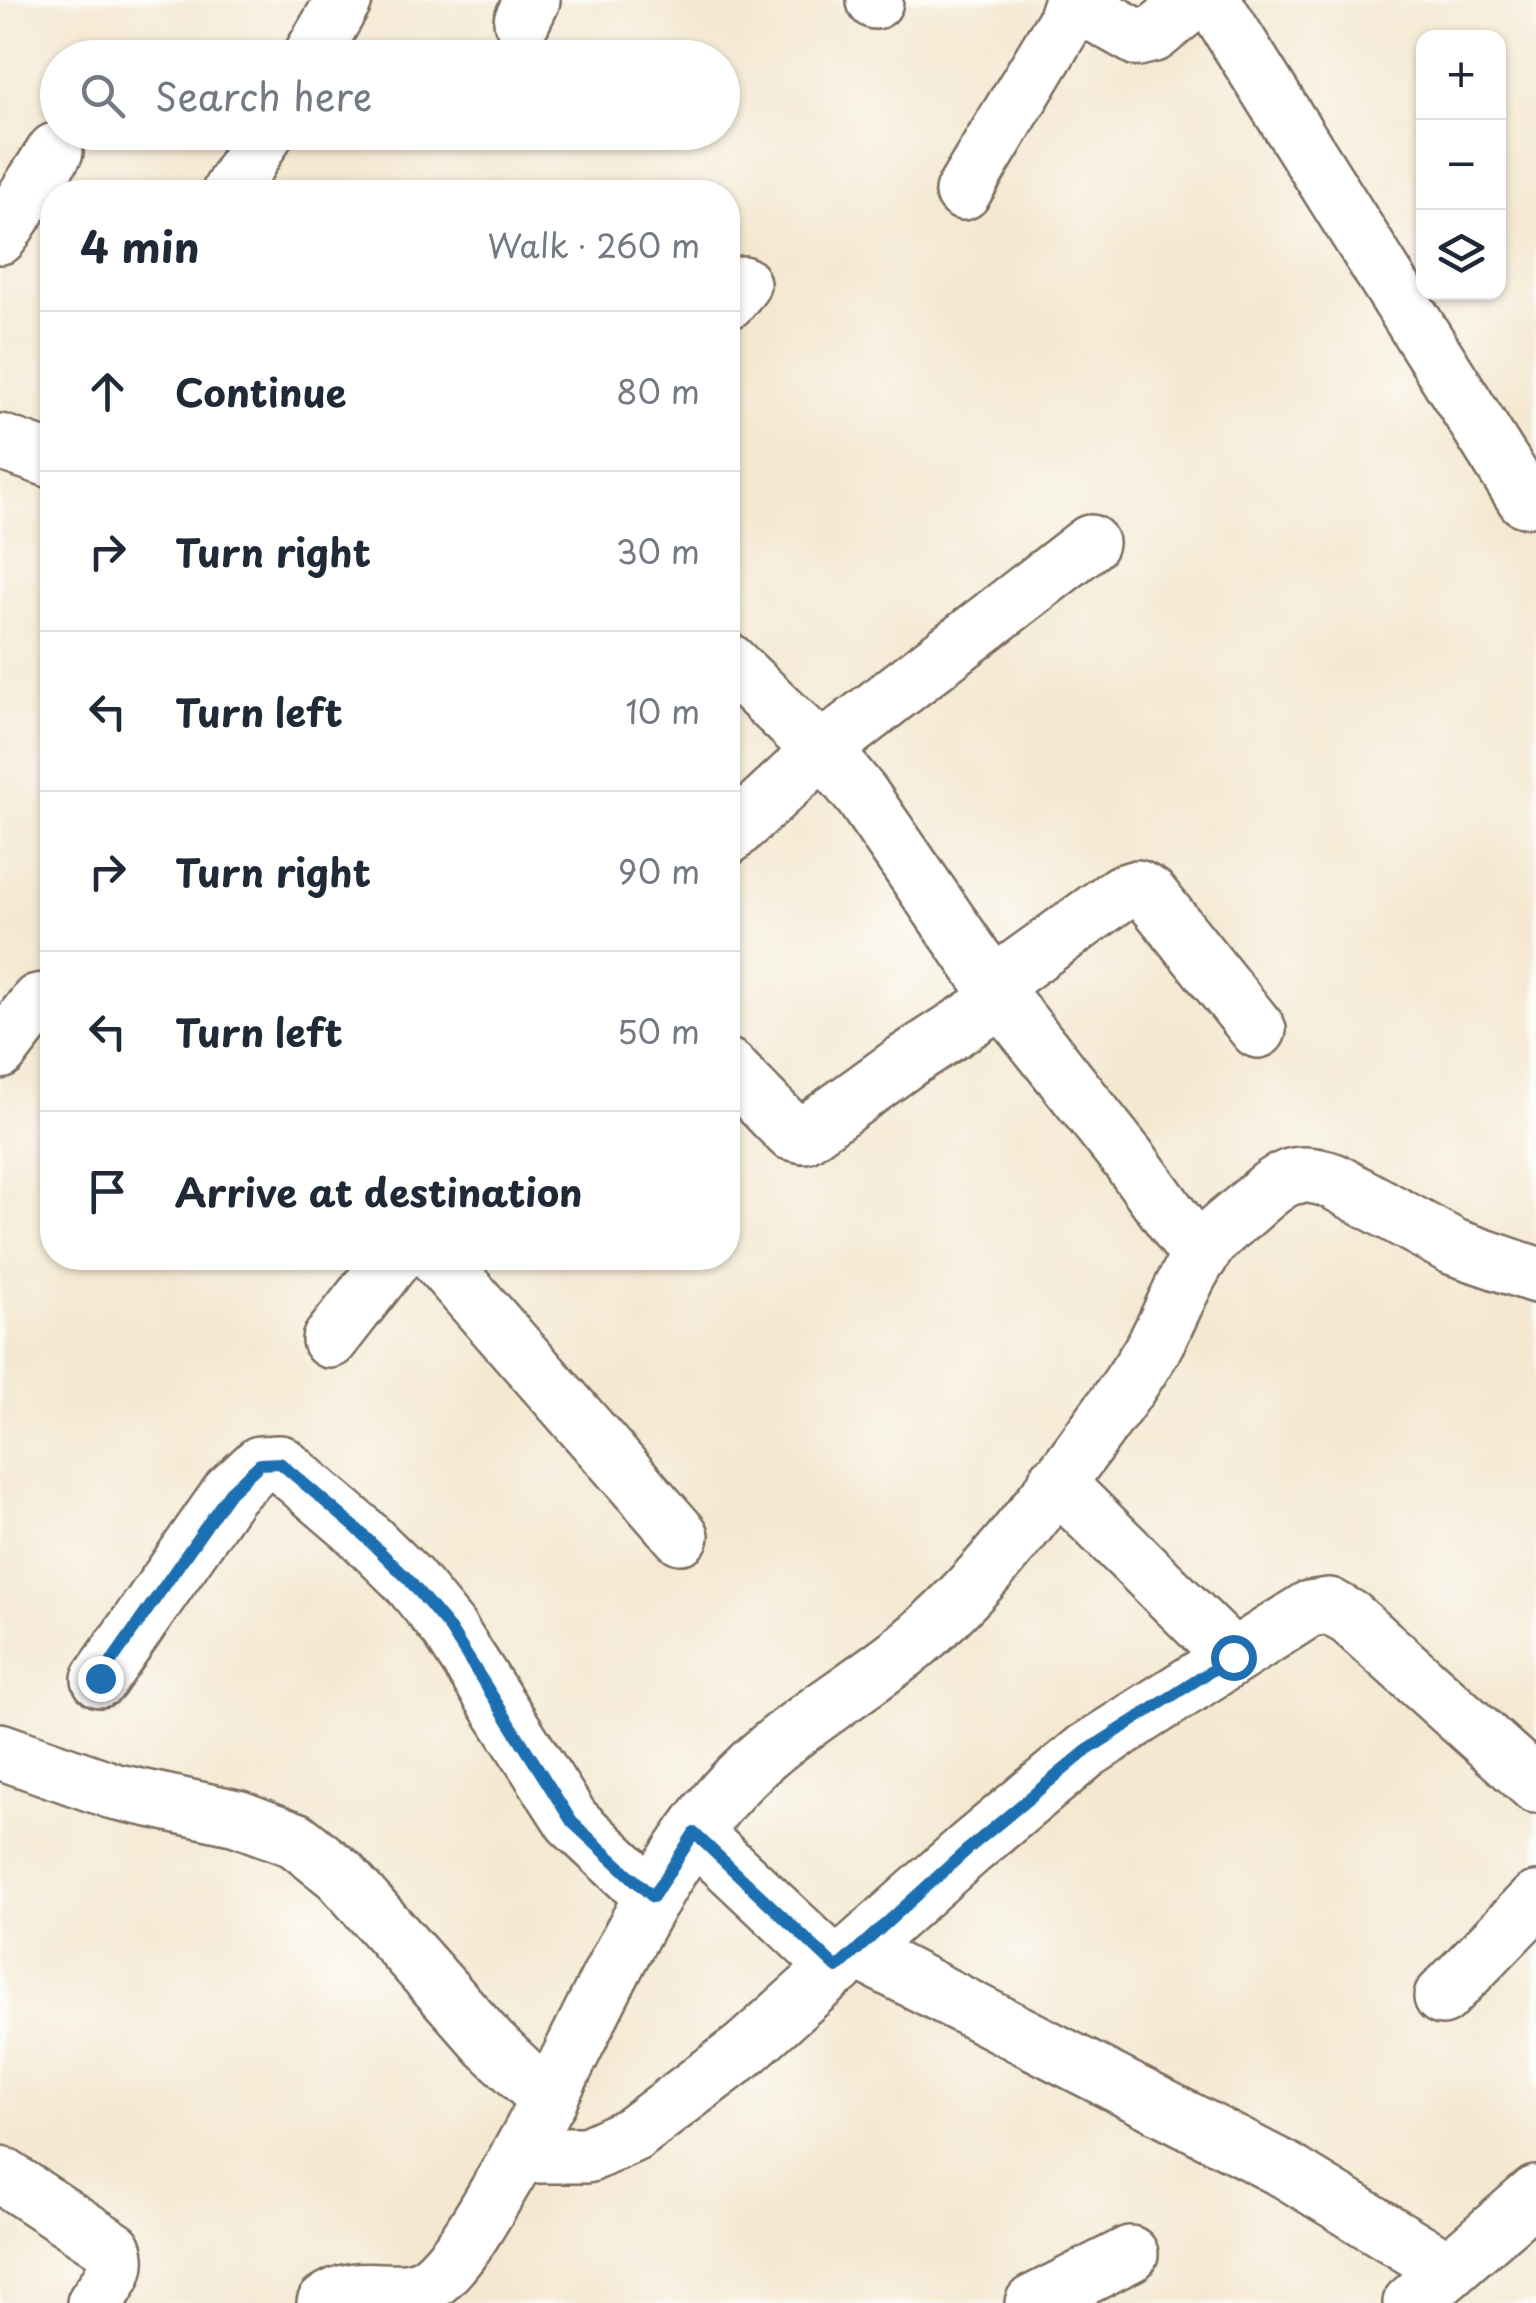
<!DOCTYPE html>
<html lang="en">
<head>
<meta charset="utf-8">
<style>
  body { margin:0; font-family:"Playpen Sans",sans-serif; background:#f6f6f7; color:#1f2937 }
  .controls { position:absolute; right:30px; top:30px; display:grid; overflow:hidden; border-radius:20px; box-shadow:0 2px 8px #0004 }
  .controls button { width:90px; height:90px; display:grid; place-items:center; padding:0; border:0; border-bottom:2px solid #e0e1e3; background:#fff; color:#1f2937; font:50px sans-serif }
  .stop { position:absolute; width:30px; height:30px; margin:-22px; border:8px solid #1f6fb2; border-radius:50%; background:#fff }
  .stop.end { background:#1f6fb2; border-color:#fff; box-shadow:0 2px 10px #0008 }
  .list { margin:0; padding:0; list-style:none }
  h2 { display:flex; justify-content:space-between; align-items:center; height:130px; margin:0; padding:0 40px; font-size:42px }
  h2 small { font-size:32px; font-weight:400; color:#747a83 }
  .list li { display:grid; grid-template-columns:65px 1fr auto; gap:30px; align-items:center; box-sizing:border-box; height:160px; padding:0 40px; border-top:2px solid #e0e1e3 }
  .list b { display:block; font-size:38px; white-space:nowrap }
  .list em { font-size:32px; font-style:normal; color:#747a83 }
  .icon { flex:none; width:55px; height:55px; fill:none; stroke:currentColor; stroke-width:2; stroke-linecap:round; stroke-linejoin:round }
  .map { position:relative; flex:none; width:1536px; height:2303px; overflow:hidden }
  .search { position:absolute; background:#fff; box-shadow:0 2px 8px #0004; left:40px; top:40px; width:700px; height:110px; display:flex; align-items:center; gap:25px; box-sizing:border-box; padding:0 35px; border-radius:55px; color:#747a83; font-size:38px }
  .panel { position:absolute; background:#fff; box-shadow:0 2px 8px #0004; left:40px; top:180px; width:700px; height:1090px; border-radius:40px }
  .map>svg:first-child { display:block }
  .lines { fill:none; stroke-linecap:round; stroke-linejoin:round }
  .minor-casing { stroke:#7c6c5d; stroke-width:60 }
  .minor { stroke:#fff; stroke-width:55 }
  .route { stroke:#1f6fb2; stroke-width:12 }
</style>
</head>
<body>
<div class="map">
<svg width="1536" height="2303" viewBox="0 0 1536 2303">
  <rect width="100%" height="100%" fill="#fdfcf7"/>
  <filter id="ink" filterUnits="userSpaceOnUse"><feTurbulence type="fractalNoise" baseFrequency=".01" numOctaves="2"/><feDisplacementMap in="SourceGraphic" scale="20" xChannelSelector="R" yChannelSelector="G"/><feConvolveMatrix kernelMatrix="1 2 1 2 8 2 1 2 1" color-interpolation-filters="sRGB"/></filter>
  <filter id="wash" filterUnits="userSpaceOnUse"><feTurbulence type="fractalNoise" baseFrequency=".0048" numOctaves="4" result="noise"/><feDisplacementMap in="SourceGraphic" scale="40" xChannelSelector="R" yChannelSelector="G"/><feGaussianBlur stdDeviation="2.25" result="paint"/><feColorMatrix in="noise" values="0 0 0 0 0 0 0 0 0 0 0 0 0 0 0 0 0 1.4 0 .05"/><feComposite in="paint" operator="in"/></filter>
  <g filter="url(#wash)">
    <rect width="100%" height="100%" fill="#f4e8d1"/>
  </g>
  <g filter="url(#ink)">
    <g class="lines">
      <g class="minor-casing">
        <g id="minor">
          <path d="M1212,0L1525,499"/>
          <path d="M875,1V0"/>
          <path d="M1072,1L1138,38L1154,34L1195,0"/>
          <path d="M522,21L532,0"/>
          <path d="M310,58L344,0"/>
          <path d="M230,192L266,132"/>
          <path d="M963,192L1064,24L1072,0"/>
          <path d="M0,236L55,151"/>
          <path d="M728,301L742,284"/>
          <path d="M0,442L52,460"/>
          <path d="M728,661L839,768L862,796L1002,999L1131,1162L1200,1257"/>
          <path d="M728,837L822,750L1090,543"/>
          <path d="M993,985L1121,893L1137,888L1150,895L1258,1030"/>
          <path d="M0,1051L38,1002L52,1000"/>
          <path d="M728,1067L791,1132L804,1135L905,1062L1002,999"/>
          <path d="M437,1258L681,1536"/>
          <path d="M330,1340L394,1258"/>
          <path d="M1056,1482L1233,1657"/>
          <path d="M100,1679L230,1492L260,1464L280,1463L356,1528L408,1579L449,1629L572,1821L653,1897"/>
          <path d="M0,1751L113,1791L237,1818L296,1840L340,1875L490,2044L549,2100"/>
          <path d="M694,1833L837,1968"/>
          <path d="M857,1951L1287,2171L1449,2270"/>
          <path d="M1442,1997L1536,1900"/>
          <path d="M520,2155H587L633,2134L744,2050L969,1849L1086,1751L1309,1609L1329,1606L1350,1618L1536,1785"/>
          <path d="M0,2174L114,2249C122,2269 106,2286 95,2303"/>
          <path d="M325,2303C359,2277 397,2303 430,2283C459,2260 481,2219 500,2187C574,2066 621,1927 708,1814C764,1740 838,1704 908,1648C984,1586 1047,1499 1104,1420C1122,1397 1138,1373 1153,1348C1172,1314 1185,1275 1209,1243C1220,1229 1237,1218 1250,1206C1279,1180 1293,1166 1333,1181L1454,1247L1536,1275"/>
          <path d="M1033,2303L1130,2254"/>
          <path d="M1411,2303L1536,2194"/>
        </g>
      </g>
      <use href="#minor" class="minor"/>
    </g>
  </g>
  <g class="lines" filter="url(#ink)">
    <path class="route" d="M100,1678L230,1492L260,1464L280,1463L356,1528L408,1579L450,1629L572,1822L653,1897L694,1833L837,1968L968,1849L1086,1751L1233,1657"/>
  </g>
</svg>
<div class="controls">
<button>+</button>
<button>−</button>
<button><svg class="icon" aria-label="layers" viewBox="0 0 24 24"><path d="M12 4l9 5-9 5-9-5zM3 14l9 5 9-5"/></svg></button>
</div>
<div class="stop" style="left:1233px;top:1657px"></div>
<div class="stop end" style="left:100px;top:1678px"></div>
<div class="search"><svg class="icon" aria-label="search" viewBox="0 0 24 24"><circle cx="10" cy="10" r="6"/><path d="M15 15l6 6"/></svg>Search here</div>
<section class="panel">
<h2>4 min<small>Walk · 260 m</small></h2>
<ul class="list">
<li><svg class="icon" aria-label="ahead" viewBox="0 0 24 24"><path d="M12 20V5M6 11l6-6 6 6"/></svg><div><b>Continue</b></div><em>80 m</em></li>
<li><svg class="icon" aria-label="right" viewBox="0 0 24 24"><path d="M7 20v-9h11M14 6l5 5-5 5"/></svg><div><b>Turn right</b></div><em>30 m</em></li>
<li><svg class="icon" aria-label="left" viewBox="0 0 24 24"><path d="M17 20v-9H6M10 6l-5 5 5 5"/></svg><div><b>Turn left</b></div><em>10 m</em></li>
<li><svg class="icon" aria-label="right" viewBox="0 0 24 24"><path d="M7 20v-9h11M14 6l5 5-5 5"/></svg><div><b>Turn right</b></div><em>90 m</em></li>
<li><svg class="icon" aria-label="left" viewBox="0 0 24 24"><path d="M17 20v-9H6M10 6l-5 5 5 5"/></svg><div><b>Turn left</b></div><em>50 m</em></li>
<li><svg class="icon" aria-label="arrive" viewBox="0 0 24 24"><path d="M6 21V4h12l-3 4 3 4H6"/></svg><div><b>Arrive at destination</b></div></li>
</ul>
</section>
</div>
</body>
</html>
